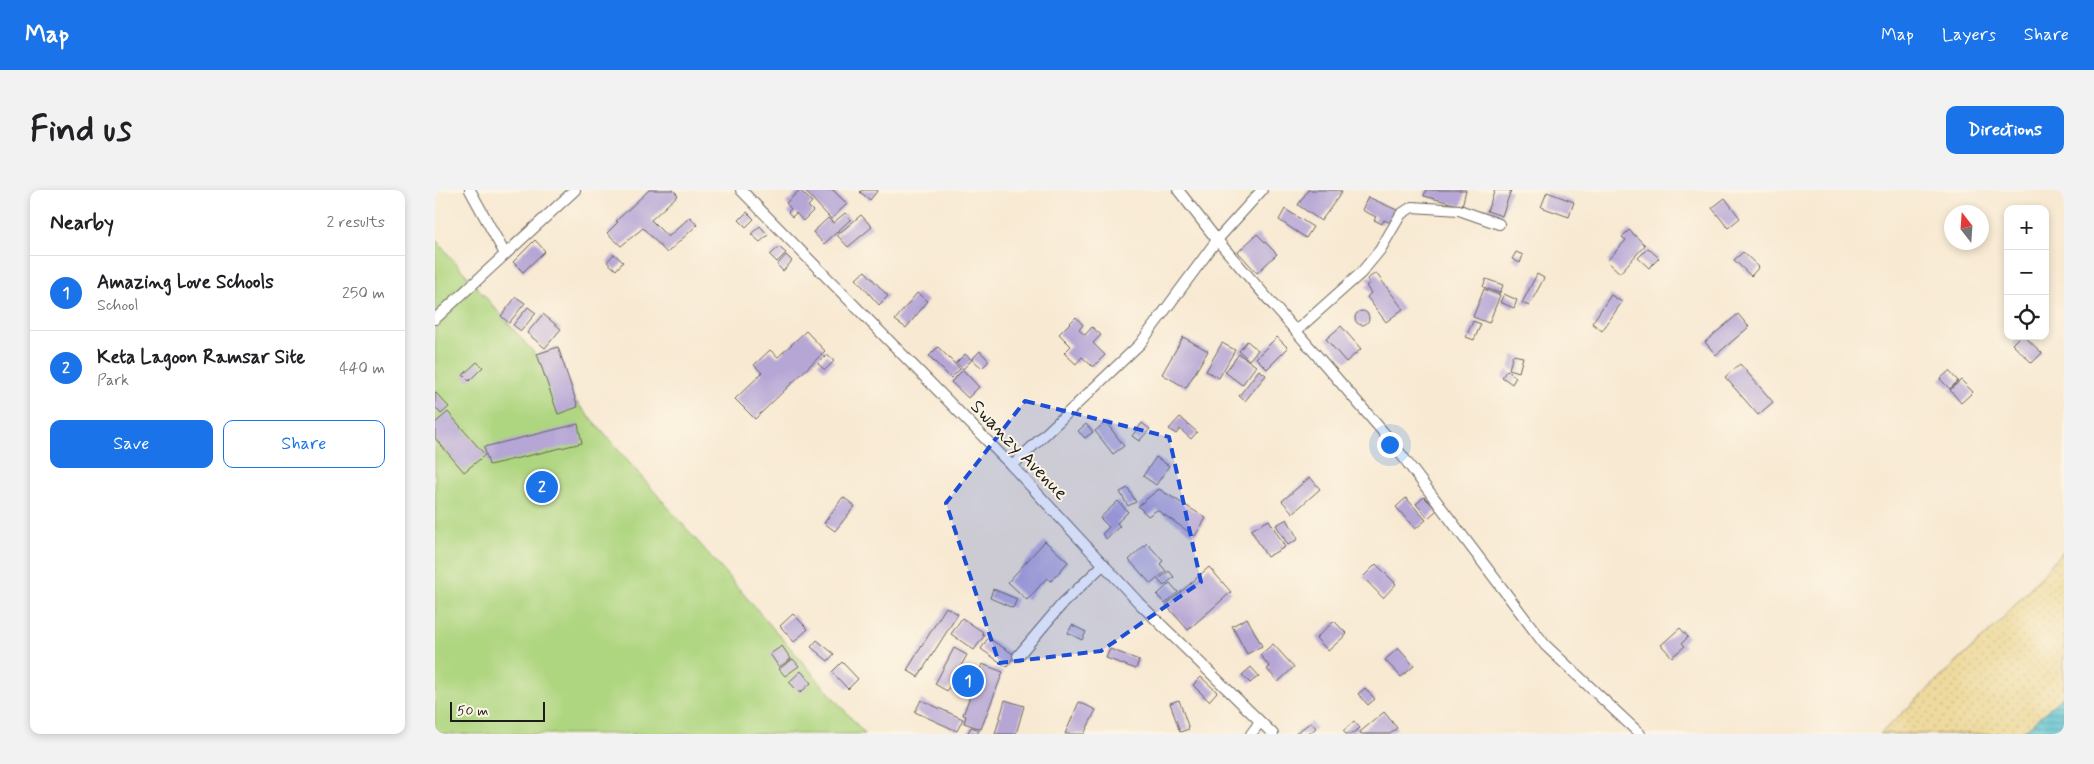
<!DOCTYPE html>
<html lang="en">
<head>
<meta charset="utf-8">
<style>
  body { margin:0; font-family:Mynerve,sans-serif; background:#f2f2f2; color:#202124 }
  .controls { position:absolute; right:15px; top:15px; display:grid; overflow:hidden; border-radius:10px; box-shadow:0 2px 8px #0003 }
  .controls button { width:45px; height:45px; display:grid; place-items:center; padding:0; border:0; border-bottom:1px solid #e0e0e0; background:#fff; color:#202124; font:25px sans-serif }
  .compass { position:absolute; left:1509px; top:15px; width:45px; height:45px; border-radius:50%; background:#fff; box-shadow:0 2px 8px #0003; rotate:343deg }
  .scale { position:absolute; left:15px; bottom:12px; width:95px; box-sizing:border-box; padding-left:5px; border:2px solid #1c1c1c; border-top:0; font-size:14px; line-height:18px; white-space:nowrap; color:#1c1c1c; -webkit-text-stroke:4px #fcf5e5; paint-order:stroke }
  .you { position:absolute; left:954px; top:254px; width:18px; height:18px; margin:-12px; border:4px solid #fff; border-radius:50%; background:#1a73e8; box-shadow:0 0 0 8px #1a73e833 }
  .badge { display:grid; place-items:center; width:32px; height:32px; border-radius:50%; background:#1a73e8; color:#fff; font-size:16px; font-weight:700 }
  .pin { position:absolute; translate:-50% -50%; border:2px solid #fff; box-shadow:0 1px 5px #0006 }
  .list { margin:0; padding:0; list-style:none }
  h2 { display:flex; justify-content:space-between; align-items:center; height:65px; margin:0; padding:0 20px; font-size:21px }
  h2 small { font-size:16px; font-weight:400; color:#757577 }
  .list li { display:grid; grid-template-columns:32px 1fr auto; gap:15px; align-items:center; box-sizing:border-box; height:75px; padding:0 20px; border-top:1px solid #e0e0e0 }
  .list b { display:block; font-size:19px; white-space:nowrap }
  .list p { margin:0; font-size:16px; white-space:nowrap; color:#757577 }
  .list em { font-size:16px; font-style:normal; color:#757577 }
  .actions { display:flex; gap:10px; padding:15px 20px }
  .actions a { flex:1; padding:11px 0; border:1px solid #1a73e8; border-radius:10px; text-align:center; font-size:18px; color:#1a73e8 }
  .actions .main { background:#1a73e8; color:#fff }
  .icon { flex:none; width:28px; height:28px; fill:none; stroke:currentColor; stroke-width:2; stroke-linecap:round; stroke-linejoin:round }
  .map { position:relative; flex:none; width:1629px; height:544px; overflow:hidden; border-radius:10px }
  header { display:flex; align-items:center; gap:30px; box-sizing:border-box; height:70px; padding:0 25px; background:#1a73e8; color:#fff }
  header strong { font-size:24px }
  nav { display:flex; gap:28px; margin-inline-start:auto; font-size:18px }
  .intro { display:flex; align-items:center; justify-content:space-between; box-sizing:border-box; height:120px; padding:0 30px }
  h1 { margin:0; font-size:35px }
  .button { padding:12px 22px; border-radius:10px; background:#1a73e8; color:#fff; font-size:18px; font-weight:700 }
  main { display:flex; gap:30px; padding:0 30px }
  aside { flex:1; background:#fff; border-radius:10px; box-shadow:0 2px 8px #0003 }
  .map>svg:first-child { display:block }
  .sand { fill:url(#sand-dots); stroke:#857b5d }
  .park { fill:#aed57f; stroke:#65784e }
  .water { fill:url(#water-rules); stroke:#386e75 }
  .building { fill:#b6a6d6 }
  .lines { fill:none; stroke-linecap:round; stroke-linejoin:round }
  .street-casing { stroke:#69645c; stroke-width:12 }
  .street { stroke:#fff; stroke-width:10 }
  .marked { fill:#1d4ed8; fill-opacity:0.2; stroke:#1d4ed8; stroke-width:4; stroke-dasharray:10 6; stroke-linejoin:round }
  .labels { text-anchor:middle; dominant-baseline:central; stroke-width:4; stroke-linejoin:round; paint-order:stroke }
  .street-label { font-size:19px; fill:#1c1c1c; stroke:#fcf5e5 }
</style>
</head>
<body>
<header>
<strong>Map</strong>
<nav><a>Map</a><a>Layers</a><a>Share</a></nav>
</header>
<div class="intro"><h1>Find us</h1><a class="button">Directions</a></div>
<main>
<aside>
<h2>Nearby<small>2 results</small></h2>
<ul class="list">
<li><span class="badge">1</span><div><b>Amazing Love Schools</b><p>School</p></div><em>250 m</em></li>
<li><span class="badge">2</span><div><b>Keta Lagoon Ramsar Site</b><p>Park</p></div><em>440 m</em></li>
</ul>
<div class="actions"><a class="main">Save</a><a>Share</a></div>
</aside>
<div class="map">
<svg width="1629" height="544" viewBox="0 0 1629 544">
  <defs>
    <pattern id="sand-dots" width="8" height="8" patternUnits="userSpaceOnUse" patternTransform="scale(1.25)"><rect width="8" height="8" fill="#eeda9e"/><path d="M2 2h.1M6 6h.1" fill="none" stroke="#ccba88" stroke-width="1.8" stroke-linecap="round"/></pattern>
    <pattern id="water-rules" width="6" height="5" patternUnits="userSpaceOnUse" patternTransform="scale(1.25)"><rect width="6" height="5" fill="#53bfce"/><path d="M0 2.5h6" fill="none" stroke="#449aa6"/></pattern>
  </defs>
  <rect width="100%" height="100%" fill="#fcf5e5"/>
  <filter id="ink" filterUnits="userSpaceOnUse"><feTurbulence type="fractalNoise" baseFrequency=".02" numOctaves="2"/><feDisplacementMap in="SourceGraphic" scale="10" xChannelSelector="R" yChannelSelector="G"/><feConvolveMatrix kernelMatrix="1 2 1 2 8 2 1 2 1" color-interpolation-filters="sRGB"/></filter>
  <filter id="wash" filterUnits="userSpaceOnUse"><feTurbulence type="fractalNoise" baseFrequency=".0096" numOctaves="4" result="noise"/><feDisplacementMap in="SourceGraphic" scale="20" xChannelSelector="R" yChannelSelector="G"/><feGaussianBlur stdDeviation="1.12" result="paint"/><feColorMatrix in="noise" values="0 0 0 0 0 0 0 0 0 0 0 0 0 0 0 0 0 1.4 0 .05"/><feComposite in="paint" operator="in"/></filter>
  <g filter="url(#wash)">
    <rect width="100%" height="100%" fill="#f8e9d2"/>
    <path class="sand" d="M1629,360V505L1586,544H1445L1562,435Z"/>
    <path class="park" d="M0,49L430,544H0Z"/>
    <path class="water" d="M1629,505V544H1586Z"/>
    <g id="blocks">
      <g class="building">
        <path d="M214,0H238L243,5L216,30L233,47L255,27L262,35L232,63L208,38L186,56L172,43L183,32L181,31Z"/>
        <path d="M365,0L377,12L373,16L378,21L368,31L361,23L357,27L353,22L356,19L351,13Z"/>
        <path d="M369,0H398L412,14L396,29Z"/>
        <path d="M427,0H443L435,10L425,2Z"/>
        <path d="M873,0H903L907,2L886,31L863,15Z"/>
        <path d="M991,0H1031L1027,16L989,6Z"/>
        <path d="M1060,0H1076L1067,26L1052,21Z"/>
        <path d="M1112,2L1139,12L1134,27L1106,17Z"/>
        <path d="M933,7L964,21L958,34L949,30L947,34L939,30L941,27L927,20Z"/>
        <path d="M1290,8L1305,28L1293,38L1277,18Z"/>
        <path d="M850,19L878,37L871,48L844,30Z"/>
        <path d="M312,22L319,29L311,37L304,30Z"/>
        <path d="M410,23L416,29L389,54L378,42L393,28L398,33Z"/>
        <path d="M426,25L437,37L413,57L402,45Z"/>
        <path d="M325,36L333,45L325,52L316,44Z"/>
        <path d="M1194,40L1210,55L1185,83L1172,71L1191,50L1187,47Z"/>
        <path d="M822,44L842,64L822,83L803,62Z"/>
        <path d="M100,50L110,61L88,82L78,72Z"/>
        <path d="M344,57L351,63L342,72L335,65Z"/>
        <path d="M1213,58L1224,68L1214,78L1203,68Z"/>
        <path d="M1081,62L1088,65L1085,73L1077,69Z"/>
        <path d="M1308,62L1324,77L1316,86L1299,70Z"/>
        <path d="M179,64L188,72L181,80L172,72Z"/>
        <path d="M351,65L357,71L348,81L342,75Z"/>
        <path d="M430,81L453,106L444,115L421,89Z"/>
        <path d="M941,83L968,119L951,132L932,107L936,103L931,96L935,93L932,89Z"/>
        <path d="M1102,84L1109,88L1094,116L1087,113Z"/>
        <path d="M1051,89L1068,95L1065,103L1048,97Z"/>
        <path d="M1049,99L1065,105L1054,133L1038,127Z"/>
        <path d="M482,103L493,111L471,138L460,130Z"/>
        <path d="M1069,104L1082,110L1079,118L1065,112Z"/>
        <path d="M1176,105L1187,112L1167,141L1157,133Z"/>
        <path d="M81,107L90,113L74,133L66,126Z"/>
        <path d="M93,117L101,123L86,141L78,135Z"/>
        <circle cx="927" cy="128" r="7"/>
        <path d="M108,124L126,139L110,158L92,143Z"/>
        <path d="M1303,124L1314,137L1281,165L1270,152Z"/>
        <path d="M641,127L648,135L644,140L650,145L657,137L666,145L658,153L670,165L658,177L647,167L641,174L629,163L636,156L624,144Z"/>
        <path d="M1038,131L1046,134L1039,150L1031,147Z"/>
        <path d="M906,136L926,159L911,172L891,149Z"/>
        <path d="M371,141L390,161L320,229L300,209L327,183L319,175L335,160L343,167Z"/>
        <path d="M1585,146H1589L1607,163L1597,173L1577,154Z"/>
        <path d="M748,147L773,161L751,198L727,184Z"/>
        <path d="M842,147L853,158L832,179L821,168Z"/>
        <path d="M812,151L823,160L814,170L804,161Z"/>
        <path d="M787,153L800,160L784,188L771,181Z"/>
        <path d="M123,157L143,217L123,224L102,164Z"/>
        <path d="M503,157L525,179L516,188L494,166Z"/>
        <path d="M545,161L554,171L547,178L537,169Z"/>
        <path d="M530,164L537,170L528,179L521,173Z"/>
        <path d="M804,164L821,176L807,195L790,182Z"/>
        <path d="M392,165L399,171L390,180L383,174Z"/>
        <path d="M1078,165L1088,167L1084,182L1074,179Z"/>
        <path d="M42,172L48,177L34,191L28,185Z"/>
        <path d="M1305,174L1338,212L1323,225L1290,187Z"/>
        <path d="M528,180L544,197L533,208L516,192Z"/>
        <path d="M824,180L831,185L810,211L804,206Z"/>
        <path d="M1072,180L1081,187L1077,194L1067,187Z"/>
        <path d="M1514,181L1523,191L1515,199L1505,189Z"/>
        <path d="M1526,190L1538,202L1526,213L1515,200Z"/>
        <path d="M0,202L14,217L6,224L0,217Z"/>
        <path d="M13,222L50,265L29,282L0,248V233Z"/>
        <path d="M745,227L762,242L756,249L745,239L741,244L734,239Z"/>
        <path d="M671,232L689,256L678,264L660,241Z"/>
        <path d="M707,233L715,239L704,251L697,246Z"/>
        <path d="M143,234L147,253L54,275L49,257Z"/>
        <path d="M651,234L658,242L650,248L643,241Z"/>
        <path d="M721,267L734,276L721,295L708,286Z"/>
        <path d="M875,287L885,299L858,323L847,311Z"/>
        <path d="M693,298L701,312L693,316L685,302Z"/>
        <path d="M724,299L771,328L760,346L722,320L713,326L703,316Z"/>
        <path d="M408,307L420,316L400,341L389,333Z"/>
        <path d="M989,307L1002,320L993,328L981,314Z"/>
        <path d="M971,308L991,330L980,339L961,317Z"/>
        <path d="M683,311L693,322L682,333L685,336L671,349L667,344L674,337L665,328Z"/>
        <path d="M852,329L863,349L853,355L841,335Z"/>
        <path d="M834,330L850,357L832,367L816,340Z"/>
        <path d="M610,351L633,372L616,391L612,388L592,410L573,392Z"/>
        <path d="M712,353L728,371L725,374L731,381L716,394L694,370Z"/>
        <path d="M941,374L961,394L948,408L928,387Z"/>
        <path d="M774,377L796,402L753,440L731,415Z"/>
        <path d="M734,381L739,387L729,396L723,390Z"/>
        <path d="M735,393L743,402L730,414L722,405Z"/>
        <path d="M558,399L582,409L578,418L555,408Z"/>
        <path d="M511,417L523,424L483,487L472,480Z"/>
        <path d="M358,424L373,439L359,452L345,436Z"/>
        <path d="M527,428L548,442L547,444L549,446L539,460L516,444Z"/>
        <path d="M812,428L827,456L812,464L797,436Z"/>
        <path d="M899,431L912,444L893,461L881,448Z"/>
        <path d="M637,435L651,442L647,450L633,443Z"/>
        <path d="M1245,438L1253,447L1247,453L1250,456L1237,467L1226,455Z"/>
        <path d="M553,448L580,465L572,477L546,459Z"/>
        <path d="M382,450L399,464L393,471L376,457Z"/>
        <path d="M838,454L859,477L843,492L832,479L835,477L825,465Z"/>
        <path d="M347,456L356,469L344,477L335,464Z"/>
        <path d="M519,458L532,465L512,501L500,494Z"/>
        <path d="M963,458L979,476L966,487L950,470Z"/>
        <path d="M675,459L704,470L701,479L671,468Z"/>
        <path d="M358,469L364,476L350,486L344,479Z"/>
        <path d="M407,472L423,489L413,499L397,482Z"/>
        <path d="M547,474L568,482L546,539L529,533L531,526L528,525Z"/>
        <path d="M816,477L824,486L815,493L807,485Z"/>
        <path d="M366,481L376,493L365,503L354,492Z"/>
        <path d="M766,487L782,502L774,511L758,495Z"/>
        <path d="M930,498L940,509L933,515L923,504Z"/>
        <path d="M486,510L528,529L522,541L480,522Z"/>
        <path d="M570,510L589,516L581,544H560Z"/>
        <path d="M744,510L754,539L745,542L735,513Z"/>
        <path d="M644,512L661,520L649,544H630Z"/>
        <path d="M949,522L962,538L955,544H926L925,542Z"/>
        <path d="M919,531L925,538L916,544H911L908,541Z"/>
        <path d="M876,532L881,538L874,544H860Z"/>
        <path d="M536,537L544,540L542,544H532Z"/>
      </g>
    </g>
  </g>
  <g filter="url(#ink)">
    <use href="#blocks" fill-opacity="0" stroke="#69645c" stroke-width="1"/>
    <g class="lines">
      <g class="street-casing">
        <g id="street">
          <path d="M35,0L70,64"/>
          <path d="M306,0L577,276L705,414L838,544"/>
          <path d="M743,0L782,50L956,251L1110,455L1205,544"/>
          <path d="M0,129L140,0"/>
          <path d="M861,141L926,83L945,60L966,24L977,17L1024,20L1064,34"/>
          <path d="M577,276L705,154L782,50L827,0"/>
          <path d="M583,466L628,413L669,374"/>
          <path d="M816,544L825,532"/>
        </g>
      </g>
      <use href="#street" class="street"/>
    </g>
  </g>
  <path class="marked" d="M590,211L734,247L766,392L666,461L564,473L511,313Z"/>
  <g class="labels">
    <g class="street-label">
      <text transform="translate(584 260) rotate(46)">Swanzy Avenue</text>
    </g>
  </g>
</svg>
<div class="controls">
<button>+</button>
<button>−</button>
<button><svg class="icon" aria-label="locate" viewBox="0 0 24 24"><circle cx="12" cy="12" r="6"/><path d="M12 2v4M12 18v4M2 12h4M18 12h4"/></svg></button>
</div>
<svg class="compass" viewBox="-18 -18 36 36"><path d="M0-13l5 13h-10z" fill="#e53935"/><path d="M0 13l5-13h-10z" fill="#757577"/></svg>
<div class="scale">50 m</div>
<div class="you"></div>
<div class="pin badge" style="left:533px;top:491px">1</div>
<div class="pin badge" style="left:107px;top:297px">2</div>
</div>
</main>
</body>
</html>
